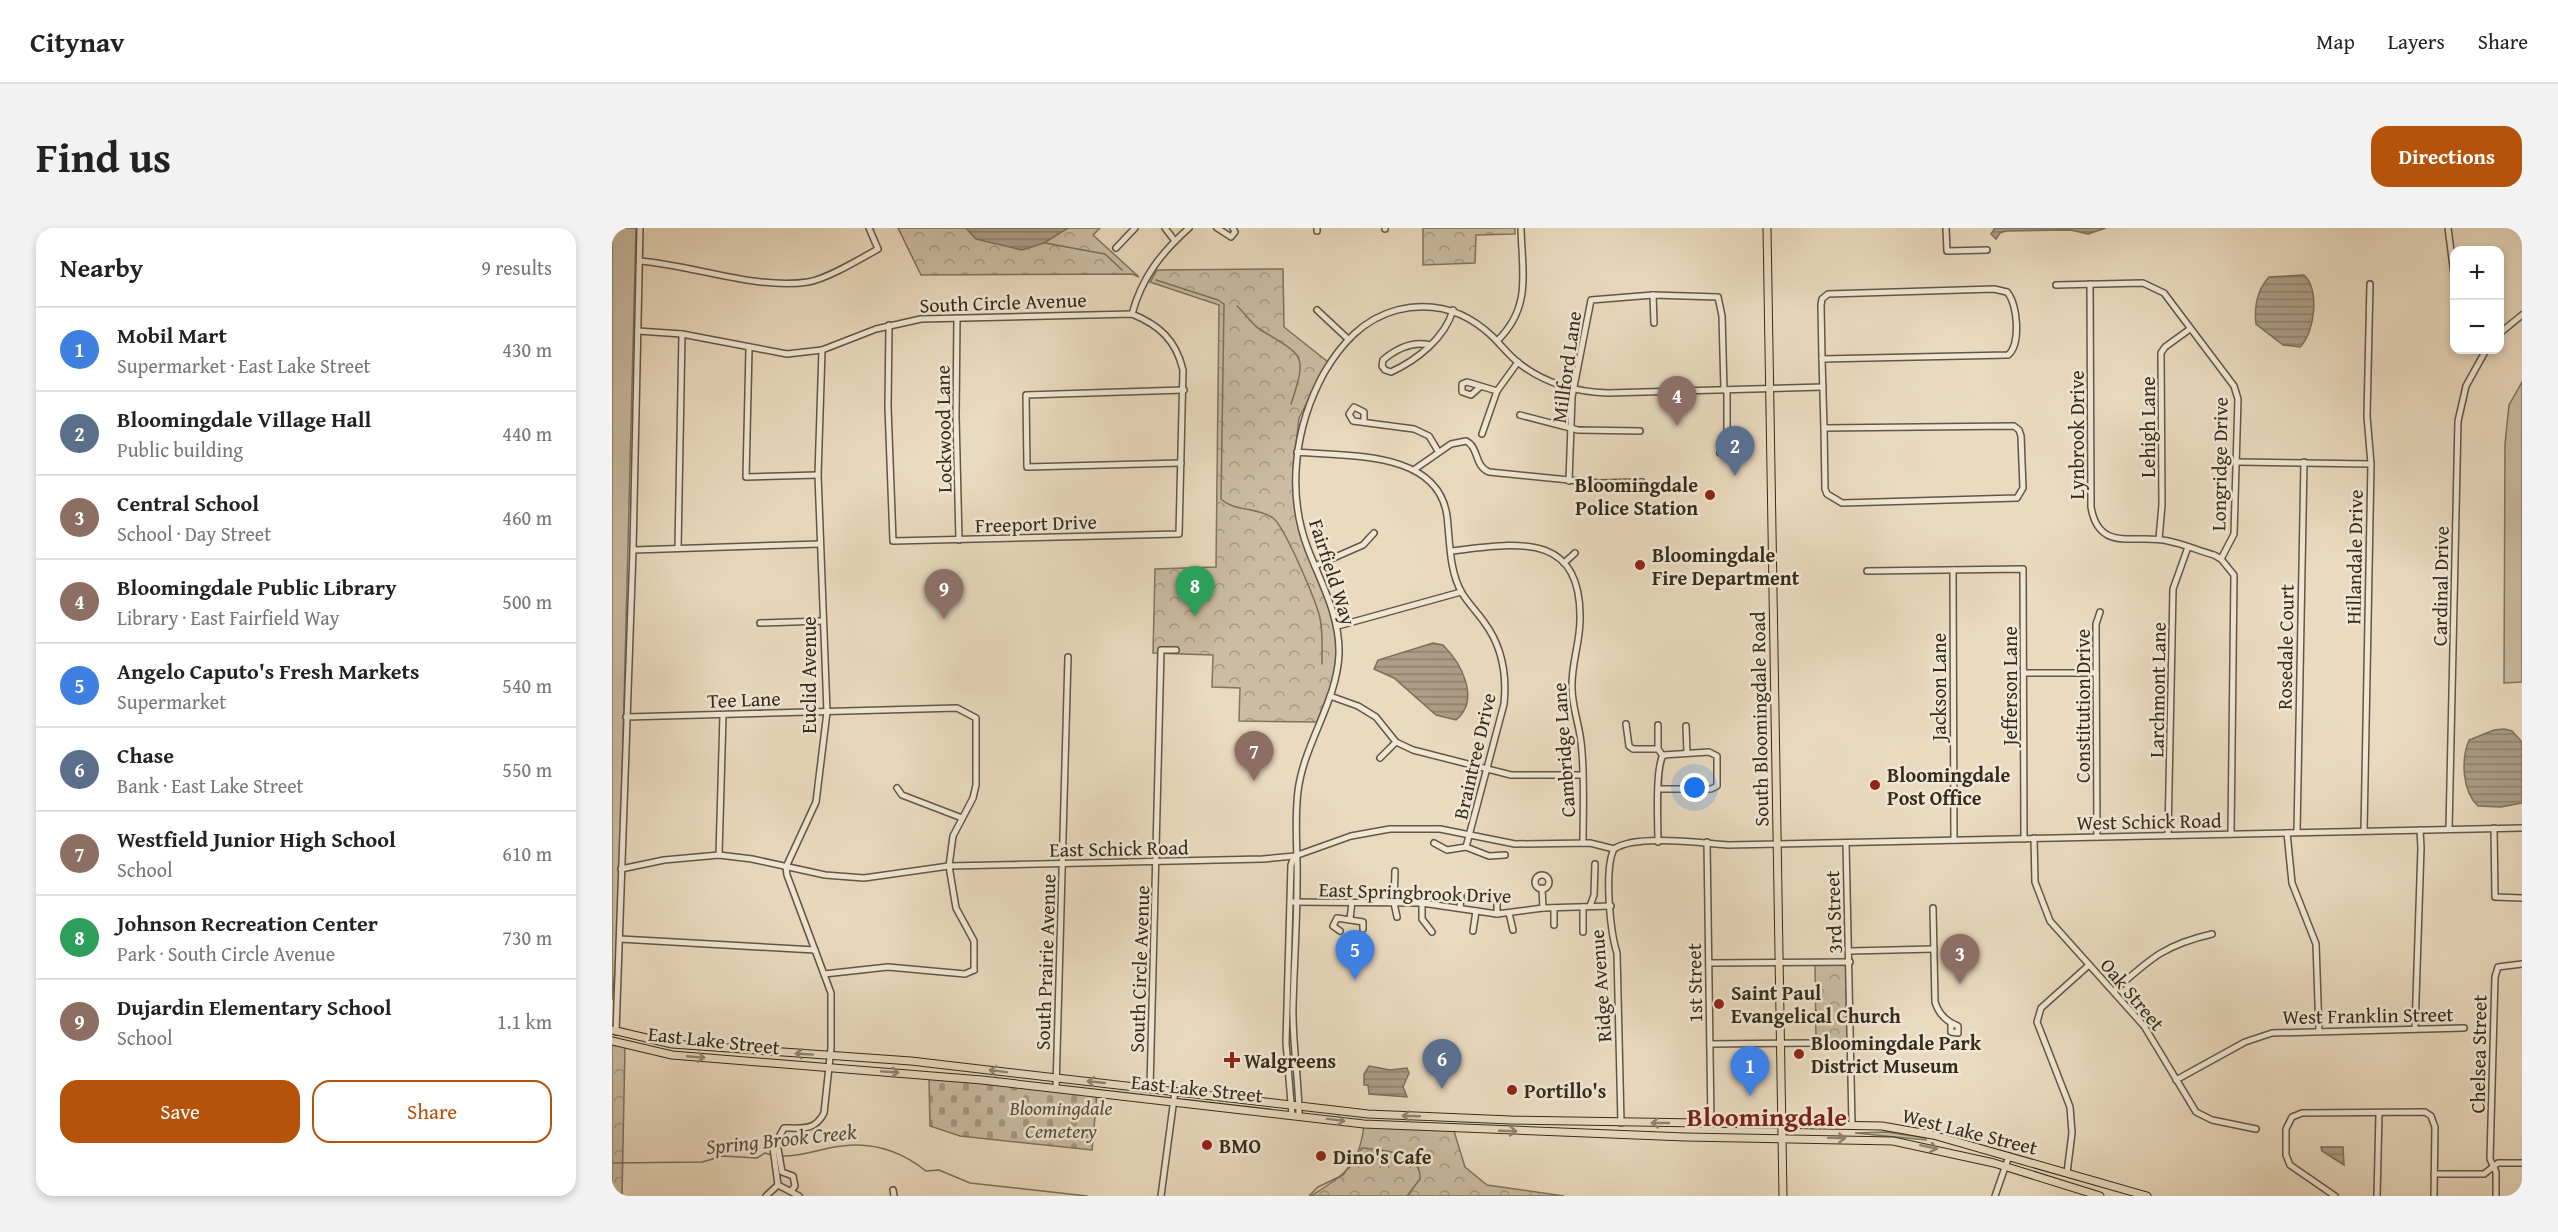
<!DOCTYPE html>
<html lang="en">
<head>
<meta charset="utf-8">
<style>
  body { margin:0; font-family:"Gentium Book Plus",serif; background:#f2f2f2; color:#222 }
  .controls { position:absolute; right:18px; top:18px; display:grid; overflow:hidden; border-radius:12px; box-shadow:0 3px 9px #0003 }
  .controls button { width:54px; height:54px; display:grid; place-items:center; padding:0; border:0; border-bottom:2px solid #e0e0e0; background:#fff; color:#222; font:30px sans-serif }
  .you { position:absolute; left:1083px; top:560px; width:21px; height:21px; margin:-15px; border:4px solid #fff; border-radius:50%; background:#1a73e8; box-shadow:0 0 0 9px #1a73e833 }
  .badge { display:grid; place-items:center; width:39px; height:39px; border-radius:50%; background:#b45309; color:#fff; font-size:20px; font-weight:700 }
  .pin { position:absolute; translate:-50% -50px; filter:drop-shadow(0 2px 3px #0008) }
  .pin::after { content:''; position:absolute; top:32px; width:21px; height:18px; background:inherit; clip-path:polygon(0 0,100% 0,50% 100%) }
  .list { margin:0; padding:0; list-style:none }
  h2 { display:flex; justify-content:space-between; align-items:center; height:78px; margin:0; padding:0 24px; font-size:26px }
  h2 small { font-size:20px; font-weight:400; color:#767676 }
  .list li { display:grid; grid-template-columns:39px 1fr auto; gap:18px; align-items:center; box-sizing:border-box; height:84px; padding:0 24px; border-top:2px solid #e0e0e0 }
  .list b { display:block; font-size:22px; white-space:nowrap }
  .list p { margin:0; font-size:20px; white-space:nowrap; color:#767676 }
  .list em { font-size:20px; font-style:normal; color:#767676 }
  .actions { display:flex; gap:12px; padding:18px 24px }
  .actions a { flex:1; padding:14px 0; border:2px solid #b45309; border-radius:18px; text-align:center; font-size:21px; color:#b45309 }
  .actions .main { background:#b45309; color:#fff }
  .map { position:relative; flex:none; width:1910px; height:968px; overflow:hidden; border-radius:18px }
  header { display:flex; align-items:center; gap:36px; box-sizing:border-box; height:84px; padding:0 30px; background:#fff; border-bottom:2px solid #e0e0e0 }
  header strong { font-size:28px }
  nav { display:flex; gap:33px; margin-inline-start:auto; font-size:21px }
  .intro { display:flex; align-items:center; justify-content:space-between; box-sizing:border-box; height:144px; padding:0 36px }
  h1 { margin:0; font-size:42px }
  .button { padding:15px 27px; border-radius:18px; background:#b45309; color:#fff; font-size:21px; font-weight:700 }
  main { display:flex; gap:36px; padding:0 36px }
  aside { flex:1; background:#fff; border-radius:18px; box-shadow:0 3px 9px #0003 }
  .map>svg:first-child { display:block }
  .green { fill:#cbbca3; stroke:#807460; stroke-width:1.5 }
  .forest { fill:url(#forest-crowns); stroke:#807460; stroke-width:1.5 }
  .cemetery { fill:url(#cemetery-stones); stroke:#807460; stroke-width:1.5 }
  .water { fill:url(#water-rules); stroke:#7c705d; stroke-width:1.5 }
  .lines { fill:none; stroke-linecap:round; stroke-linejoin:round }
  .stream { stroke:#7c705d; stroke-width:1.5 }
  .minor-casing { stroke:#625745; stroke-width:8 }
  .major-casing { stroke:#352b1c; stroke-width:9 }
  .minor { stroke:#f1e7d5; stroke-width:5 }
  .major { stroke:#eadabf; stroke-width:7 }
  .oneway { stroke:#90826e }
  .poi-dot { fill:#8f2418; stroke:#f1e7d5; stroke-width:2 }
  .labels { text-anchor:middle; dominant-baseline:central; stroke-width:5; stroke-linejoin:round; paint-order:stroke }
  .street-label { font-size:20px; fill:#352b1c; stroke:#f1e7d5 }
  .poi-label { font-size:20px; font-weight:bold; fill:#352b1c; stroke:#f1e7d5; text-anchor:start }
  .park-label { font-size:20px; font-style:italic; fill:#5a4f3e; stroke:#f1e7d5 }
  .water-label { font-size:21px; font-style:italic; fill:#594e3c; stroke:#f1e7d5 }
  .district-label { font-size:26px; font-weight:bold; fill:#7a1f14; stroke:#f1e7d5 }
</style>
</head>
<body>
<header>
<strong>Citynav</strong>
<nav><a>Map</a><a>Layers</a><a>Share</a></nav>
</header>
<div class="intro"><h1>Find us</h1><a class="button">Directions</a></div>
<main>
<aside>
<h2>Nearby<small>9 results</small></h2>
<ul class="list">
<li><span class="badge" style="background:#3f7fe0">1</span><div><b>Mobil Mart</b><p>Supermarket · East Lake Street</p></div><em>430 m</em></li>
<li><span class="badge" style="background:#5c6f8a">2</span><div><b>Bloomingdale Village Hall</b><p>Public building</p></div><em>440 m</em></li>
<li><span class="badge" style="background:#8d6e63">3</span><div><b>Central School</b><p>School · Day Street</p></div><em>460 m</em></li>
<li><span class="badge" style="background:#8d6e63">4</span><div><b>Bloomingdale Public Library</b><p>Library · East Fairfield Way</p></div><em>500 m</em></li>
<li><span class="badge" style="background:#3f7fe0">5</span><div><b>Angelo Caputo's Fresh Markets</b><p>Supermarket</p></div><em>540 m</em></li>
<li><span class="badge" style="background:#5c6f8a">6</span><div><b>Chase</b><p>Bank · East Lake Street</p></div><em>550 m</em></li>
<li><span class="badge" style="background:#8d6e63">7</span><div><b>Westfield Junior High School</b><p>School</p></div><em>610 m</em></li>
<li><span class="badge" style="background:#2e9e5b">8</span><div><b>Johnson Recreation Center</b><p>Park · South Circle Avenue</p></div><em>730 m</em></li>
<li><span class="badge" style="background:#8d6e63">9</span><div><b>Dujardin Elementary School</b><p>School</p></div><em>1.1 km</em></li>
</ul>
<div class="actions"><a class="main">Save</a><a>Share</a></div>
</aside>
<div class="map">
<svg width="1910" height="968" viewBox="0 0 1910 968">
  <defs>
    <pattern id="forest-crowns" width="20" height="18" patternUnits="userSpaceOnUse" patternTransform="scale(1.5)"><rect width="20" height="18" fill="#cbbca3"/><path d="M2 6a3 3 0 1 1 6 0M12 15a3 3 0 1 1 6 0" fill="none" stroke="#a69984"/></pattern>
    <pattern id="cemetery-stones" width="16" height="16" patternUnits="userSpaceOnUse" patternTransform="scale(1.5)"><rect width="16" height="16" fill="#cbbca3"/><path d="M2 7V4a2 2 0 0 1 4 0v3zM10 15v-3a2 2 0 0 1 4 0v3z" fill="#a69984"/></pattern>
    <pattern id="water-rules" width="6" height="5" patternUnits="userSpaceOnUse" patternTransform="scale(1.5)"><rect width="6" height="5" fill="#ac9e88"/><path d="M0 2.5h6" fill="none" stroke="#8d816e"/></pattern>
  </defs>
  <rect width="100%" height="100%" fill="#eadabf"/>
  <filter id="stains"><feTurbulence type="fractalNoise" baseFrequency=".00333" numOctaves="4"/><feColorMatrix values="0 0 0 0 .2 0 0 0 0 .09 0 0 0 0 .02 0 0 0 .5 -.17"/></filter>
  <radialGradient id="worn" r=".72"><stop offset=".6" stop-color="#630" stop-opacity="0"/><stop offset="1" stop-color="#630" stop-opacity=".3"/></radialGradient>
  <g class="green">
    <path d="M0,0H24L6,711L0,772Z"/>
    <path d="M1910,154V454L1892,455L1893,216L1897,177Z"/>
    <path d="M1275,904L1314,910V912L1243,905Z"/>
  </g>
  <g class="forest">
    <path d="M286,0H488L481,7L527,49L520,46L309,47Z"/>
    <path d="M811,0H903V6L864,7L863,35L811,37Z"/>
    <path d="M671,41L672,99L716,134L687,190L681,242L685,286L724,399L725,433L722,450L705,494L627,493L628,460L600,459L601,427L541,425L543,341L604,339L607,77L538,54L545,42Z"/>
    <path d="M1236,735L1238,814H1204L1203,736Z"/>
    <path d="M0,813L13,817L10,968H0Z"/>
    <path d="M752,896L842,903L853,939L875,957L952,968H699C733,946 748,938 752,896Z"/>
  </g>
  <path class="cemetery" d="M317,849L485,867L480,922L348,908L318,898Z"/>
  <g class="water">
    <path d="M354,0H456L432,15L410,22L364,11Z"/>
    <path d="M1383,0H1494L1476,6L1459,2L1394,3L1388,5L1384,11L1379,6Z"/>
    <path d="M1692,47C1708,61 1703,104 1688,119L1671,117L1644,96C1642,78 1645,62 1657,49Z"/>
    <path d="M821,415L831,417C849,435 869,471 844,492L824,487L782,450L762,441L766,432Z"/>
    <path d="M1892,501L1900,503L1910,514V575L1889,579L1866,578C1850,563 1849,532 1857,512L1882,502Z"/>
    <path d="M757,838L778,842L795,840L797,845L791,859L795,869L757,866L756,857H752V846Z"/>
    <path d="M1709,919H1731L1732,937L1710,923Z"/>
  </g>
  <g class="lines">
    <g class="stream">
      <path d="M433,15L493,26L510,42"/>
      <path d="M544,52L606,72L612,76L609,271C623,284 646,279 661,290C673,299 704,373 708,390C711,405 710,420 710,436"/>
      <path d="M625,78C633,85 640,97 649,102C691,128 696,125 679,176"/>
      <path d="M169,928C190,929 210,920 230,918C261,914 290,924 314,943L327,942L358,955L475,968"/>
      <path d="M0,935L90,934L111,928L145,930L153,925L159,927"/>
      <path d="M697,968L706,959L731,947L750,920C768,922 810,923 808,951L795,968"/>
    </g>
    <g class="minor-casing">
      <g id="minor">
        <path d="M553,0L563,13"/>
        <path d="M605,0L619,9L623,4L621,0"/>
        <path d="M705,0V3"/>
        <path d="M773,0V1"/>
        <path d="M1334,0L1335,23L1375,22"/>
        <path d="M1836,0L1842,46"/>
        <path d="M504,20L523,0"/>
        <path d="M28,33C80,37 145,62 196,54C215,51 248,31 266,21L257,0"/>
        <path d="M1478,56L1479,279C1487,326 1524,305 1556,313C1572,316 1587,323 1602,327L1609,331L1622,347L1619,606"/>
        <path d="M1444,57L1531,55L1552,65L1622,158L1626,171L1622,306L1609,331"/>
        <path d="M1382,61L1395,64C1406,76 1409,117 1396,127L1210,131L1209,77L1210,71L1216,66Z"/>
        <path d="M1041,67L1042,95"/>
        <path d="M705,82L736,111"/>
        <path d="M520,86C530,49 549,25 577,0"/>
        <path d="M345,90L344,188L347,312"/>
        <path d="M26,103L70,106L175,126L210,122L264,101L309,91L520,86C547,97 564,112 571,142L567,306L281,313L276,179L277,97"/>
        <path d="M1888,105L1910,87"/>
        <path d="M885,113C920,79 910,45 909,0"/>
        <path d="M818,117C801,113 784,121 771,132L770,138L773,142L779,144C805,132 833,110 841,82"/>
        <path d="M137,121L134,249L206,247"/>
        <path d="M1210,131L1212,200"/>
        <path d="M868,159L859,167L850,164V156L855,154L885,163"/>
        <path d="M908,187L966,202L1028,203"/>
        <path d="M752,194V184L742,179L737,186L741,193L802,201L817,208L826,223"/>
        <path d="M1402,198L1407,202L1409,208L1411,260L1405,270L1230,275L1215,266L1213,261L1212,200Z"/>
        <path d="M870,206L885,163L906,134"/>
        <path d="M685,224C736,229 826,222 835,288C838,313 837,343 850,365C856,375 865,384 872,394C890,418 895,447 892,476L854,619"/>
        <path d="M1108,225L1115,213V162"/>
        <path d="M1625,234L1759,236"/>
        <path d="M569,235L415,239L414,167L572,162"/>
        <path d="M803,241L839,216L854,213C867,219 862,238 877,244L987,255L1030,254"/>
        <path d="M957,253L960,169L979,72L1041,67L1106,69L1110,88L1112,162"/>
        <path d="M1547,311L1550,277L1549,125L1553,119L1578,101"/>
        <path d="M66,320L70,106"/>
        <path d="M21,322L208,316"/>
        <path d="M839,323C902,316 970,301 968,392C968,415 959,437 960,460C960,478 967,496 969,514C973,547 971,582 971,615"/>
        <path d="M952,335L963,325"/>
        <path d="M703,338L751,317L762,305"/>
        <path d="M1341,342L1342,612"/>
        <path d="M1255,343L1411,341L1412,611"/>
        <path d="M148,395L211,393"/>
        <path d="M726,398L849,364"/>
        <path d="M1412,445H1484"/>
        <path d="M718,468L746,478L764,489L784,514L801,522L899,547H970"/>
        <path d="M14,489L345,480L364,490V557L361,570L341,608L337,638L344,680L362,713V742"/>
        <path d="M1014,496L1017,518L1021,521H1046L1051,528"/>
        <path d="M1046,497V521"/>
        <path d="M1074,498L1075,525"/>
        <path d="M768,530L784,514"/>
        <path d="M285,560L290,567L350,590"/>
        <path d="M1882,600L1883,669L1910,670"/>
        <path d="M1837,601L1846,193L1854,158L1874,122"/>
        <path d="M1752,603L1759,236L1755,188L1758,56"/>
        <path d="M1685,604L1692,234"/>
        <path d="M1675,605L1680,655L1704,716L1707,803"/>
        <path d="M1556,607L1561,361L1576,319"/>
        <path d="M1485,609L1484,396L1488,384"/>
        <path d="M1422,610L1423,654L1438,693L1532,798L1584,884L1600,892L1644,901"/>
        <path d="M1046,614C1046,595 1043,542 1051,527L1097,524L1105,528V558L1099,561H1047"/>
        <path d="M1095,614L1099,895"/>
        <path d="M822,615L835,622L854,619L877,628L893,627"/>
        <path d="M1234,615L1240,896"/>
        <path d="M1002,621C1024,606 1089,615 1116,617L1910,600"/>
        <path d="M1002,621C992,641 998,703 1005,725L1009,895"/>
        <path d="M107,627L111,487"/>
        <path d="M9,641L52,632L107,627L140,631L213,647L252,650L337,638L651,631L683,628L739,608L778,601H828L903,616L978,615L1002,621"/>
        <path d="M783,643L782,675L785,689"/>
        <circle cx="930" cy="654" r="7"/>
        <path d="M930,660L931,680"/>
        <path d="M678,674L810,675L885,686L931,680L999,678"/>
        <path d="M810,675V691L820,704"/>
        <path d="M978,678L982,667L983,636"/>
        <path d="M848,680L849,668"/>
        <path d="M1321,680L1323,774C1327,787 1335,794 1346,798V805L1339,804V797"/>
        <path d="M897,685L901,702"/>
        <path d="M885,686V674"/>
        <path d="M738,691L740,674"/>
        <path d="M942,697V680"/>
        <path d="M728,703L721,698L725,690L751,694V701"/>
        <path d="M861,703L864,683"/>
        <path d="M971,704V679"/>
        <path d="M8,711L203,722"/>
        <path d="M1238,723L1322,721"/>
        <path d="M1097,735L1238,734"/>
        <path d="M212,746L276,739L353,746L362,742"/>
        <path d="M1502,763C1538,731 1552,717 1600,706"/>
        <path d="M1803,801L1809,620L1808,602"/>
        <path d="M4,804L21,322L28,0"/>
        <path d="M1098,816L1203,815"/>
        <path d="M1564,852L1633,814L1660,805L1852,800"/>
        <path d="M444,860L456,429"/>
        <path d="M538,860L549,422H564"/>
        <path d="M680,887L674,815L679,637L682,629"/>
        <path d="M687,888C687,851 680,815 681,778C682,737 685,697 685,656C686,625 682,594 686,563C692,515 725,474 727,426C728,388 709,355 696,321C674,264 683,198 712,145C729,116 751,91 785,82C822,73 854,83 881,109C890,118 898,129 908,136C934,156 964,164 996,165L1211,159"/>
        <path d="M165,915L170,944L181,948L183,958L179,963"/>
        <path d="M1455,945L1460,905L1458,879L1425,794L1429,780L1477,737"/>
        <path d="M1822,946H1872L1886,935H1910"/>
        <path d="M281,962L282,968"/>
        <path d="M154,968L166,957"/>
        <path d="M187,968L166,957L161,920L172,900C190,900 203,903 212,885L219,820V765L175,647L174,639L204,574L215,484L206,247L210,122"/>
        <path d="M549,968L563,863"/>
        <path d="M1383,968L1397,928"/>
        <path d="M1723,968L1678,937L1674,927V901L1680,889L1690,885L1813,884L1819,888L1823,899L1822,968"/>
        <path d="M1765,968L1767,886"/>
        <path d="M1884,968V944L1878,931L1883,749L1886,739L1910,736"/>
      </g>
    </g>
    <g class="major-casing">
      <g id="major">
        <path d="M1155,0L1171,968"/>
        <path d="M0,802L60,816L299,833L756,886L899,892L1270,898L1321,907L1535,968"/>
        <path d="M0,813L60,827L370,852L752,896L1073,909L1281,913L1382,935L1488,968"/>
      </g>
    </g>
    <use href="#minor" class="minor"/>
    <use href="#major" class="major"/>
  </g>
  <defs><path id="oneway-shaft" d="M-6 0H5M1.5-3L5.5 0L1.5 3" fill="none" stroke-width="1.6" stroke-linecap="round" stroke-linejoin="round" transform="scale(1.5)"/></defs>
  <g class="oneway">
    <use href="#oneway-shaft" transform="translate(192 826) rotate(-176)"/>
    <use href="#oneway-shaft" transform="translate(84 829) rotate(5)"/>
    <use href="#oneway-shaft" transform="translate(386 843) rotate(-173)"/>
    <use href="#oneway-shaft" transform="translate(278 844) rotate(4)"/>
    <use href="#oneway-shaft" transform="translate(484 854) rotate(-174)"/>
    <use href="#oneway-shaft" transform="translate(799 888) rotate(-178)"/>
    <use href="#oneway-shaft" transform="translate(724 892) rotate(7)"/>
    <use href="#oneway-shaft" transform="translate(1048 895) rotate(180)"/>
    <use href="#oneway-shaft" transform="translate(896 903) rotate(2)"/>
    <use href="#oneway-shaft" transform="translate(1225 910) rotate(1)"/>
    <use href="#oneway-shaft" transform="translate(1317 919) rotate(12)"/>
  </g>
  <g class="poi-dot">
    <circle cx="1098" cy="267" r="6"/>
    <circle cx="1028" cy="337" r="6"/>
    <circle cx="1263" cy="557" r="6"/>
    <circle cx="1107" cy="776" r="6"/>
    <circle cx="1187" cy="826" r="6"/>
    <path d="M617 823h6v6h6v6h-6v6h-6v-6h-6v-6h6z"/>
    <circle cx="900" cy="862" r="6"/>
    <circle cx="595" cy="917" r="6"/>
    <circle cx="709" cy="928" r="6"/>
  </g>
  <g class="labels">
    <g class="street-label">
      <text transform="translate(391 74) rotate(-2)">South Circle Avenue</text>
      <text transform="translate(954 139) rotate(-82)">Millford Lane</text>
      <text transform="translate(1535 199) rotate(-90)">Lehigh Lane</text>
      <text transform="translate(331 201) rotate(-91)">Lockwood Lane</text>
      <text transform="translate(1464 207) rotate(-90)">Lynbrook Drive</text>
      <text transform="translate(1607 236) rotate(-89)">Longridge Drive</text>
      <text transform="translate(424 295) rotate(-2)">Freeport Drive</text>
      <text transform="translate(1742 329) rotate(-89)">Hillandale Drive</text>
      <text transform="translate(721 344) rotate(72)">Fairfield Way</text>
      <text transform="translate(1828 358) rotate(-89)">Cardinal Drive</text>
      <text transform="translate(1673 419) rotate(-89)">Rosedale Court</text>
      <text transform="translate(196 447) rotate(-90)">Euclid Avenue</text>
      <text transform="translate(1397 458) rotate(-90)">Jefferson Lane</text>
      <text transform="translate(1326 459) rotate(-90)">Jackson Lane</text>
      <text transform="translate(1545 462) rotate(-89)">Larchmont Lane</text>
      <text transform="translate(132 471) rotate(-2)">Tee Lane</text>
      <text transform="translate(1470 478) rotate(-90)">Constitution Drive</text>
      <text transform="translate(1147 491) rotate(-91)">South Bloomingdale Road</text>
      <text transform="translate(951 522) rotate(-94)">Cambridge Lane</text>
      <text transform="translate(862 528) rotate(-77)">Braintree Drive</text>
      <text transform="translate(1537 593) rotate(-1)">West Schick Road</text>
      <text transform="translate(507 620) rotate(-1)">East Schick Road</text>
      <text transform="translate(803 664) rotate(2)">East Springbrook Drive</text>
      <text transform="translate(1221 684) rotate(-92)">3rd Street</text>
      <text transform="translate(433 734) rotate(-88)">South Prairie Avenue</text>
      <text transform="translate(527 741) rotate(-88)">South Circle Avenue</text>
      <text transform="translate(1082 755) rotate(-91)">1st Street</text>
      <text transform="translate(988 758) rotate(-94)">Ridge Avenue</text>
      <text transform="translate(1521 766) rotate(50)">Oak Street</text>
      <text transform="translate(1756 787) rotate(-1)">West Franklin Street</text>
      <text transform="translate(102 812) rotate(6)">East Lake Street</text>
      <text transform="translate(1866 826) rotate(-89)">Chelsea Street</text>
      <text transform="translate(585 860) rotate(6)">East Lake Street</text>
      <text transform="translate(1358 903) rotate(14)">West Lake Street</text>
    </g>
    <g class="poi-label">
      <text x="1086" y="256" text-anchor="end">Bloomingdale<tspan x="1086" dy="23">Police Station</tspan></text>
      <text x="1040" y="326">Bloomingdale<tspan x="1040" dy="23">Fire Department</tspan></text>
      <text x="1275" y="546">Bloomingdale<tspan x="1275" dy="23">Post Office</tspan></text>
      <text x="1119" y="764">Saint Paul<tspan x="1119" dy="23">Evangelical Church</tspan></text>
      <text x="1199" y="814">Bloomingdale Park<tspan x="1199" dy="23">District Museum</tspan></text>
      <text x="632" y="832">Walgreens</text>
      <text x="912" y="862">Portillo's</text>
      <text x="607" y="917">BMO</text>
      <text x="721" y="928">Dino's Cafe</text>
    </g>
    <g class="park-label">
      <text x="449" y="879">Bloomingdale<tspan x="449" dy="23">Cemetery</tspan></text>
    </g>
    <g class="water-label">
      <text transform="translate(169 911) rotate(-6)">Spring Brook Creek</text>
    </g>
    <g class="district-label">
      <text x="1155" y="888">Bloomingdale</text>
    </g>
  </g>
  <rect width="100%" height="100%" filter="url(#stains)"/>
  <rect width="100%" height="100%" fill="url(#worn)"/>
</svg>
<div class="controls">
<button>+</button>
<button>−</button>
</div>
<div class="you"></div>
<div class="pin badge" style="left:1138px;top:868px;background:#3f7fe0">1</div>
<div class="pin badge" style="left:1123px;top:248px;background:#5c6f8a">2</div>
<div class="pin badge" style="left:1348px;top:756px;background:#8d6e63">3</div>
<div class="pin badge" style="left:1065px;top:198px;background:#8d6e63">4</div>
<div class="pin badge" style="left:743px;top:752px;background:#3f7fe0">5</div>
<div class="pin badge" style="left:830px;top:861px;background:#5c6f8a">6</div>
<div class="pin badge" style="left:642px;top:553px;background:#8d6e63">7</div>
<div class="pin badge" style="left:583px;top:388px;background:#2e9e5b">8</div>
<div class="pin badge" style="left:332px;top:391px;background:#8d6e63">9</div>
</div>
</main>
</body>
</html>
